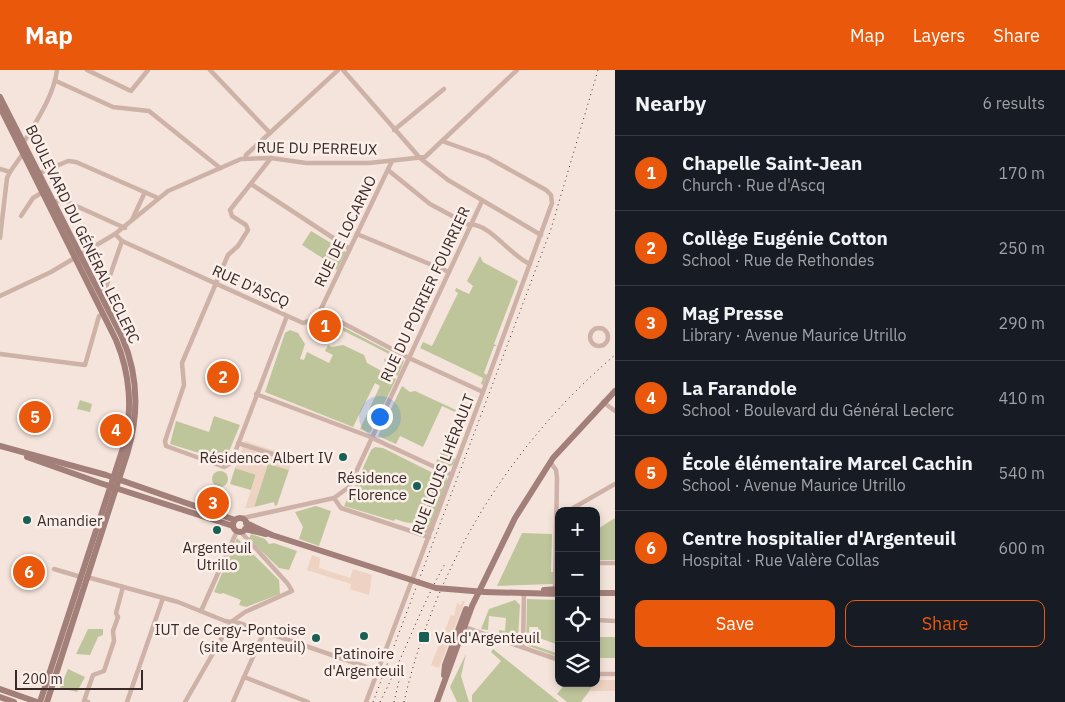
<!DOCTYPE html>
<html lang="en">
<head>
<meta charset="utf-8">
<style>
  body { margin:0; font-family:"IBM Plex Sans",sans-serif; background:#242831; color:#f1f3f6 }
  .controls { position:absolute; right:15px; bottom:15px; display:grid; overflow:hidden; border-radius:10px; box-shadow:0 2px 8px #0003 }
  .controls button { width:45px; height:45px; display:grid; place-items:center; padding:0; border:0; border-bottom:1px solid #363941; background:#171b24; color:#f1f3f6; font:25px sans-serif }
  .scale { position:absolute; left:15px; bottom:12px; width:128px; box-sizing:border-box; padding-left:5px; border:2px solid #3a2a28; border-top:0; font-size:14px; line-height:18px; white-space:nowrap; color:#3a2a28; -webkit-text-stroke:4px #fbefe9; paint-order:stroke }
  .you { position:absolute; left:379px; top:346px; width:18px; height:18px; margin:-12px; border:4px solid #fff; border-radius:50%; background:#1a73e8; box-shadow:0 0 0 8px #1a73e833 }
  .badge { display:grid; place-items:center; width:32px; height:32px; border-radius:50%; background:#ea580c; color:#fff; font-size:16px; font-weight:700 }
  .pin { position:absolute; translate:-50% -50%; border:2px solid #fff; box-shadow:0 1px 5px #0006 }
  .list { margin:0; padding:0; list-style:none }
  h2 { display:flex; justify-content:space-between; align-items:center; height:65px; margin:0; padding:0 20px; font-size:21px }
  h2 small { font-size:16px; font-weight:400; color:#9ea1a6 }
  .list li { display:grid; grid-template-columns:32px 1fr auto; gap:15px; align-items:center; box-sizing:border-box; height:75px; padding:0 20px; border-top:1px solid #363941 }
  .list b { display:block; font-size:19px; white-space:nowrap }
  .list p { margin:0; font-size:16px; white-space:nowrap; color:#9ea1a6 }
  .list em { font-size:16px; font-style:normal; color:#9ea1a6 }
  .actions { display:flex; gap:10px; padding:15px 20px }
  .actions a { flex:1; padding:11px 0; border:1px solid #ea580c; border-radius:10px; text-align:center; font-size:18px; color:#ea580c }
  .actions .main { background:#ea580c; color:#fff }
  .icon { flex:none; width:28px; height:28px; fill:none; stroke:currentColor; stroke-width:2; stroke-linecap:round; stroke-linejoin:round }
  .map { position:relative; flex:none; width:615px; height:632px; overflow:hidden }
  header { display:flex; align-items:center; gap:30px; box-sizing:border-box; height:70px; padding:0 25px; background:#ea580c; color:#fff }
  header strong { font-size:24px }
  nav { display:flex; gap:28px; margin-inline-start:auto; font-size:18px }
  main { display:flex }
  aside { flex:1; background:#171b24 }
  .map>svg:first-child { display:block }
  .green { fill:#bfc59b }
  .plaza { fill:#eed2c2 }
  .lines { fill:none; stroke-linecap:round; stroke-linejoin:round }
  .street { stroke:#ceb1a7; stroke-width:4.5 }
  .secondary { stroke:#a27f78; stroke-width:6 }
  .rail { stroke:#3a2a28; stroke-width:1; stroke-dasharray:1 4; stroke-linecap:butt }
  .secondary-bridge { stroke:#a27f78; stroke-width:6 }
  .poi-dot { fill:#1a5f56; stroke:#fbefe9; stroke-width:2 }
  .labels { text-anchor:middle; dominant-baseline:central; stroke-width:5; stroke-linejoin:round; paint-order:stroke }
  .street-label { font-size:15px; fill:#3a2a28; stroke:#fbefe9 }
  .poi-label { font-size:15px; fill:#3a2a28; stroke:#fbefe9; text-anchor:end }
</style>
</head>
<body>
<header>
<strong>Map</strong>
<nav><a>Map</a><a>Layers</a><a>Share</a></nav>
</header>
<main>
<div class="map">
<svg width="615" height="632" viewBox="0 0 615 632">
  <rect width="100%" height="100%" fill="#f4e4dc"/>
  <g class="green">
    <path d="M311,161L346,182L337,200L324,192L330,180L324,189L302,175Z"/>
    <path d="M480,186L483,192L518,211L494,274L497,276H494L484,303L487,305L483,315L481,314L483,308L420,278L423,272L432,276L458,223L455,221L456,218L469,224L473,216L467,211Z"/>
    <path d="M337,254L402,288L404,291L398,306L386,299L384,288L386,290L389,284L340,259L337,264L333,262Z"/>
    <path d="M290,260L298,263L305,274L300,289L304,290L307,282L329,293L333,285L325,281L328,275L332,277L343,275L364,285L367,293L396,309L370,363L360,359L380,316L375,313L353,357L265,322L285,263Z"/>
    <path d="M402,316L410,322L415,321L456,340L455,342L442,336L423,377L400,366L396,374L378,366Z"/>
    <path d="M80,330L92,334L90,342L77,339Z"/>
    <path d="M214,346L240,355L225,391L170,374L176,351L209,362Z"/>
    <path d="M375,377L383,378L433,403C436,412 422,452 411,453C406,453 399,450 395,449L394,451L344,436L351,421L362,423L363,421L355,416L371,380Z"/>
    <path d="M441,382L455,389L453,395L447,397L436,392Z"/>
    <path d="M268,393L289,400L277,435L275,436L274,432L254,437Z"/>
    <path d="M235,398L256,404L251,420L230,414Z"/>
    <path d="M439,401L445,404L448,410L430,458L426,459L418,455L439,411Z"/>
    <circle cx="220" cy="409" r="8"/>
    <path d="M316,436L331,441L319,476L299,469L303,457L295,442Z"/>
    <path d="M615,448V490H596V460Z"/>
    <path d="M522,463L552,464L551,502H554V514L497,516Z"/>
    <path d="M251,464L265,469L269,474L274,473L297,481L289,500L279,498L249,469Z"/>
    <path d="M237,468L279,510L280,524L246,537L239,535L241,530L223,523L220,524L214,522Z"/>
    <path d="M527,529L559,530V575L539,568L538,557H529L530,574L559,584V587L526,575Z"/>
    <path d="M515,530L520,535L518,568L511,570L502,567L499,562V560L505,561L506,548L489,546L488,560L481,559L489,539Z"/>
    <path d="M88,559H103V565L98,567L90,585L76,584Z"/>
    <rect x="596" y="567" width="19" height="21"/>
    <path d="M493,579L559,632H472V625L501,591L491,582Z"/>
    <path d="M466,584L461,606L469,632H457L450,617Z"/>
    <path d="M68,599L85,607L77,622L60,618Z"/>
    <path d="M566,613H593V616L581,632H567L557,624Z"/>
  </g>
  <g class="plaza">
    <path d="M245,371L293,387L289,400L268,394L254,437L251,438H245L256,405L235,398Z"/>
    <path d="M312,485L320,488L319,498L350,508L353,499L372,505L369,525L350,519L351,514L307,500Z"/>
    <path d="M462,531H465L439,598L431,595L451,545L454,546L457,533L461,535Z"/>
    <path d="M596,610H615V621H589L594,613H596Z"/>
  </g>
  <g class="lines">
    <g class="street">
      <path d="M87,0L131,21L148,0"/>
      <path d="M210,0L270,63"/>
      <path d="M343,0L420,88L448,110L541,165"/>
      <path d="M56,11L113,37L149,41L220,98"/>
      <path d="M394,60L444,19"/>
      <path d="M24,72C37,50 54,25 57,0"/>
      <path d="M271,88L230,140L232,146L246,155L248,160L238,176L228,185L182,293L184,315L165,371L166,376L224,397L231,393L287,246"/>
      <path d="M245,89L246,85L338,0"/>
      <path d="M0,99L10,102L24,82"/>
      <path d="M388,100L430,134L469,155C489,152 510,186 530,194"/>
      <path d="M40,103L68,91L76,92L158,128"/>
      <path d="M251,114L350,179"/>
      <path d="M54,132L63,130L125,158"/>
      <path d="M21,146L33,128L43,122"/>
      <path d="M132,150L145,122"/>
      <path d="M115,164L122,171L303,253L312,250L320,241L392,91"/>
      <path d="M357,164L449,202"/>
      <path d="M0,168L7,108L10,102"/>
      <path d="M99,220L106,217L122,171"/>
      <path d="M0,226L51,202L115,164L168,121L241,89L271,88L306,93H369L425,87L517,0"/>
      <path d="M320,241L409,288L483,322"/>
      <circle cx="599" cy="267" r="9"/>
      <path d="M0,284L85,295L99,246L103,244"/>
      <path d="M256,324L368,366L452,405"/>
      <path d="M603,332L615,341"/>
      <path d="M238,373L293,391"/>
      <path d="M551,393L556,400L557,408L555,522"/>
      <path d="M334,428L341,438L429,467"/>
      <path d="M568,441L615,414"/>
      <path d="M243,448L334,428L349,417L482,131"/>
      <path d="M432,459L426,461L414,457L425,446L438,412L437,398"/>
      <path d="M596,493H615"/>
      <path d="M54,499L81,507"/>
      <path d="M87,507L178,532L225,551L239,553L378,601"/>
      <path d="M201,541L237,461"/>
      <path d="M596,550L615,551"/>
      <path d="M464,557L559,590"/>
      <path d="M523,577L524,523"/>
      <path d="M596,604H615"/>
      <path d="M244,607L308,632"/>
      <path d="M88,632L84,631L93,605L104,601L114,571L113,561L118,547L116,543L123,517"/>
      <path d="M127,632L163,528"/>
      <path d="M185,632L231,552L245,542L292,521L288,514L240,461"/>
      <path d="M233,632L264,562"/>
      <path d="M366,632L483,322L552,133L551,125L546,120L487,87L442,71"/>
    </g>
    <g class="secondary">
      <path d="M0,27L122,267C138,304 139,343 128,381L47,632"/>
      <path d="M0,37L116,270C130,303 133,340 124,375L40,632"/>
      <path d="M0,376L106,405L235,450"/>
      <path d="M27,387L100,413L233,456"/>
      <circle cx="240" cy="455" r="7"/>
      <path d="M246,453L272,465L390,503"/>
      <path d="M245,459L266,464"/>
      <path d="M544,520L559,519"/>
      <path d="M485,522L559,524"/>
      <path d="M596,523H615"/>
      <path d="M444,605L445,595L466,539"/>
      <path d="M0,619L37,632"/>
      <path d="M0,627L14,632"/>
      <path d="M437,632L472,536L515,448L553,388L615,321"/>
    </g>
    <g class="rail">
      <path d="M373,632L551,159L598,0"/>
      <path d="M380,632C404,585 420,538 446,492"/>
      <path d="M394,632L402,598"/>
      <path d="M404,632C435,497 509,375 615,285"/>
    </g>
    <path class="secondary-bridge" d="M390,503L436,518L485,522"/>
  </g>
  <g class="poi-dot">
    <circle cx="343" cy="387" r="5"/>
    <circle cx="417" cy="416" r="5"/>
    <circle cx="27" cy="450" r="5"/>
    <circle cx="217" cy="460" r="5"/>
    <circle cx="364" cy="566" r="5"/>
    <rect x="418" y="561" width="12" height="12" rx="2.5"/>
    <circle cx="316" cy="568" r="5"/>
  </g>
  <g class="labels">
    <g class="street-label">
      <text transform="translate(317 78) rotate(1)">RUE DU PERREUX</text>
      <text transform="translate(345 161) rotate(-64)">RUE DE LOCARNO</text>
      <text transform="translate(83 164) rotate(64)">BOULEVARD DU GÉNÉRAL LECLERC</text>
      <text transform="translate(251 216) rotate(24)">RUE D'ASCQ</text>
      <text transform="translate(425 224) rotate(-65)">RUE DU POIRIER FOURRIER</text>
      <text transform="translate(443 394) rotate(-69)">RUE LOUIS LHÉRAULT</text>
    </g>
    <g class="poi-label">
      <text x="333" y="387">Résidence Albert IV</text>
      <text x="407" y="407">Résidence<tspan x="407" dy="17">Florence</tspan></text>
      <text x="37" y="450" text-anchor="start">Amandier</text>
      <text x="217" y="477" text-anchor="middle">Argenteuil<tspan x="217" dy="17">Utrillo</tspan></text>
      <text x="306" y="559">IUT de Cergy-Pontoise<tspan x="306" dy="17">(site Argenteuil)</tspan></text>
      <text x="435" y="567" text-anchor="start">Val d'Argenteuil</text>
      <text x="364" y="583" text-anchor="middle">Patinoire<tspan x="364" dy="17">d'Argenteuil</tspan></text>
    </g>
  </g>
</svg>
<div class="controls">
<button>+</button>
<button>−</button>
<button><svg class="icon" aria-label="locate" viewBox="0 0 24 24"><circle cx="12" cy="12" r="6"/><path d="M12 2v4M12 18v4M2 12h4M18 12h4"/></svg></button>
<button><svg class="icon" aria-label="layers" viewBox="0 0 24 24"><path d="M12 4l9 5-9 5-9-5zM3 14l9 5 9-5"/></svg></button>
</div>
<div class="scale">200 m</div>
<div class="you"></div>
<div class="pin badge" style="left:325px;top:256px">1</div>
<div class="pin badge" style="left:223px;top:307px">2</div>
<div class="pin badge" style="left:213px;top:433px">3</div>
<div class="pin badge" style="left:116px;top:360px">4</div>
<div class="pin badge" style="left:35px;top:347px">5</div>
<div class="pin badge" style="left:29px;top:502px">6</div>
</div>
<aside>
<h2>Nearby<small>6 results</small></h2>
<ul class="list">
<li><span class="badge">1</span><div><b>Chapelle Saint-Jean</b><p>Church · Rue d'Ascq</p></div><em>170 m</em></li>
<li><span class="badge">2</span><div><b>Collège Eugénie Cotton</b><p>School · Rue de Rethondes</p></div><em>250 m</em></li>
<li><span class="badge">3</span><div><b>Mag Presse</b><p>Library · Avenue Maurice Utrillo</p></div><em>290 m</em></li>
<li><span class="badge">4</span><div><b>La Farandole</b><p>School · Boulevard du Général Leclerc</p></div><em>410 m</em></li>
<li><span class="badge">5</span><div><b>École élémentaire Marcel Cachin</b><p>School · Avenue Maurice Utrillo</p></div><em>540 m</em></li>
<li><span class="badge">6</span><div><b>Centre hospitalier d'Argenteuil</b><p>Hospital · Rue Valère Collas</p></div><em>600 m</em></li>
</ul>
<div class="actions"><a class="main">Save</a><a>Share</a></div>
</aside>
</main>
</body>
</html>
